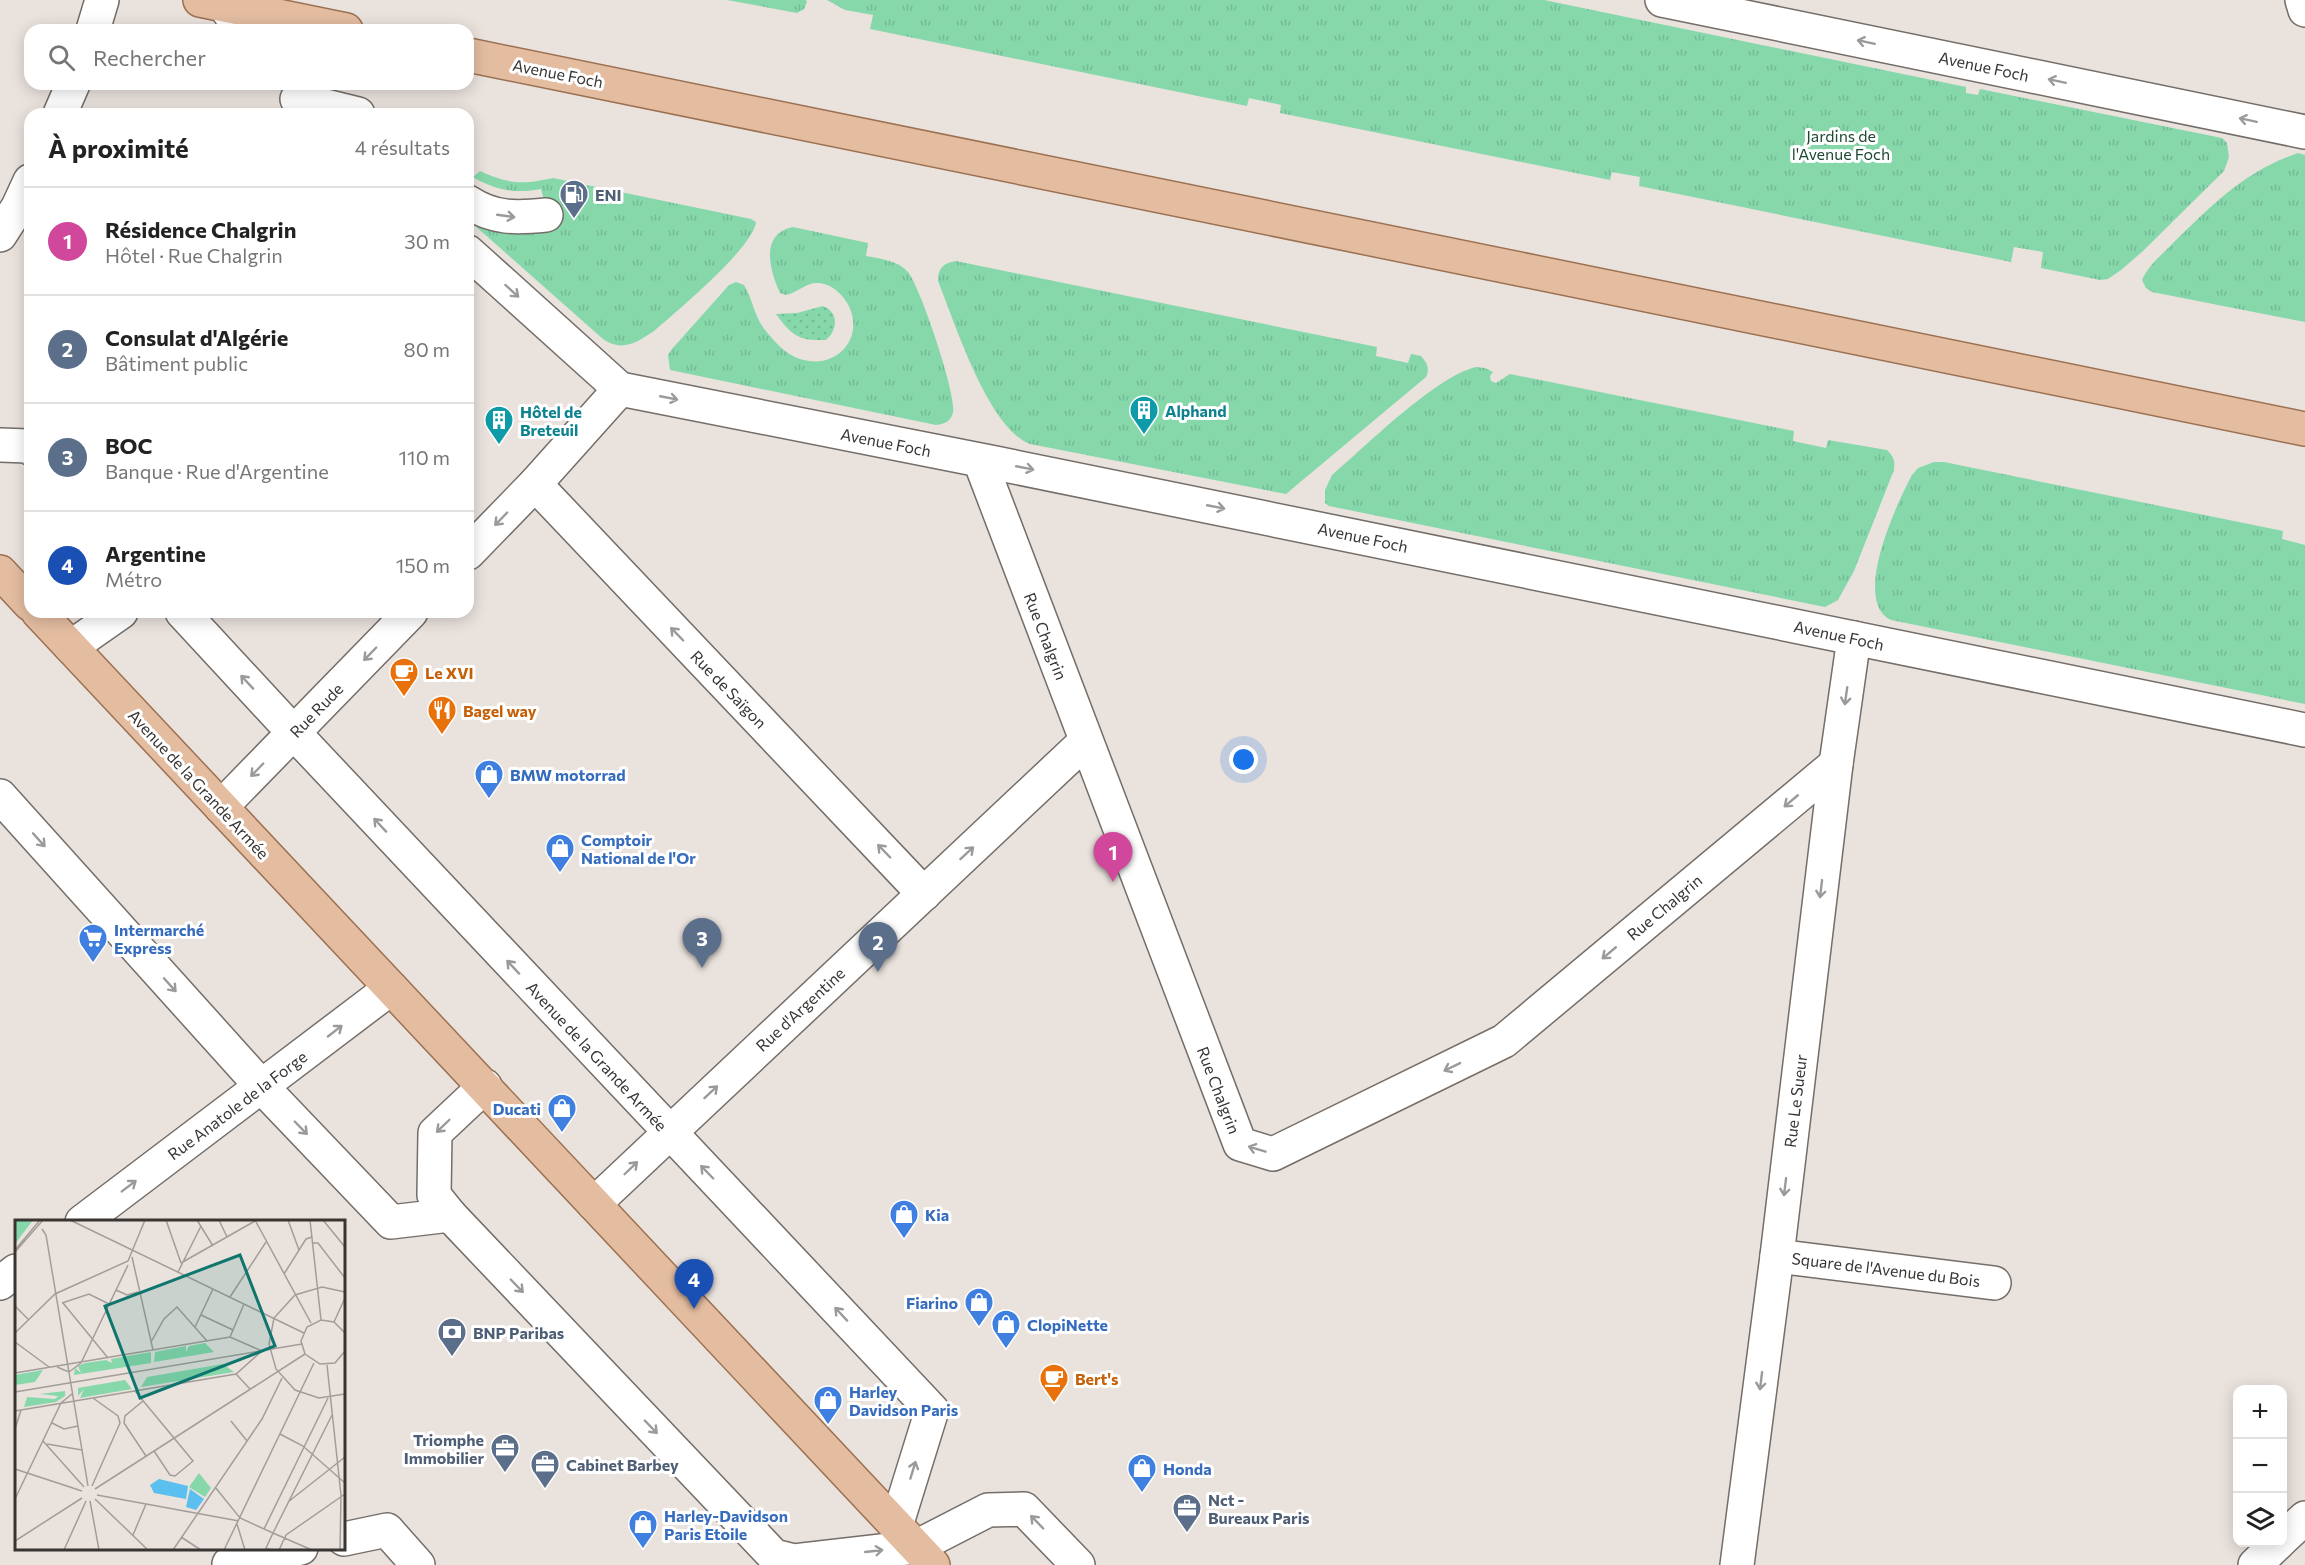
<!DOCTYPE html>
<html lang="fr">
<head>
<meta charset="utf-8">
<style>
  body { margin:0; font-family:Commissioner,sans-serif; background:#f6f6f6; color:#222 }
  .controls { position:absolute; right:18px; bottom:18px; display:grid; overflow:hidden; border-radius:12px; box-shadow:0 3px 15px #0003 }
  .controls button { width:54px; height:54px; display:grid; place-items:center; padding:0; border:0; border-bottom:2px solid #e0e0e0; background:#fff; color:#222; font:30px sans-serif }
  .you { position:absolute; left:1244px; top:760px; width:21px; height:21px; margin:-15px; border:4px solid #fff; border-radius:50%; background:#1a73e8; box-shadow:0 0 0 9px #1a73e833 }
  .badge { display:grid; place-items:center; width:39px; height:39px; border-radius:50%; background:#0b8043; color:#fff; font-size:20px; font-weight:700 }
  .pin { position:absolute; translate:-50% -50px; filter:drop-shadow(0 2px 3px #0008) }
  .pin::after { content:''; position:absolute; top:32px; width:21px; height:18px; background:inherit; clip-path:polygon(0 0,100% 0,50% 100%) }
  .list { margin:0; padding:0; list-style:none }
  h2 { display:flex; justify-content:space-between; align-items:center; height:78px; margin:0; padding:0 24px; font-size:26px }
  h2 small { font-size:20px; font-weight:400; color:#767676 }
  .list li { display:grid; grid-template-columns:39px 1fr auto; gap:18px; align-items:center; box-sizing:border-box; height:108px; padding:0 24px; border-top:2px solid #e0e0e0 }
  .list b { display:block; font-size:22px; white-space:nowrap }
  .list p { margin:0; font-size:20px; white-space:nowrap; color:#767676 }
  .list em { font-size:20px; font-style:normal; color:#767676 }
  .icon { flex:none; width:33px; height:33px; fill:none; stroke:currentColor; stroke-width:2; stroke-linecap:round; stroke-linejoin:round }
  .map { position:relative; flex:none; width:2305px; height:1565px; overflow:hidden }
  .search { position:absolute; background:#fff; box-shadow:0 3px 15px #0003; left:24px; top:24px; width:450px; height:66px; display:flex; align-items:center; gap:15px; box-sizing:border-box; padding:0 21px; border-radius:18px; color:#767676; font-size:22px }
  .panel { position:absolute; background:#fff; box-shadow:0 3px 15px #0003; left:24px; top:108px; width:450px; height:510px; border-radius:18px }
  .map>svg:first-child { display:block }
  .grass { fill:url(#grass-dots) }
  .park { fill:url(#park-tufts) }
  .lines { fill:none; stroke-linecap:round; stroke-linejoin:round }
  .minor-casing { stroke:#746d68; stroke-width:36 }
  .major-casing { stroke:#9c7152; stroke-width:36 }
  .minor { stroke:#fff; stroke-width:33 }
  .major { stroke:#e4bda1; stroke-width:33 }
  .oneway { stroke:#9c9a99 }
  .labels { text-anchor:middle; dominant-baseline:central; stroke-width:6; stroke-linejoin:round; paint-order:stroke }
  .street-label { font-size:16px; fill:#383533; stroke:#fff }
  .park-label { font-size:16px; fill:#204934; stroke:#fff }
  .service-label { font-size:16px; font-weight:bold; fill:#4e5e75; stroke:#fff; text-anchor:start }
  .culture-label { font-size:16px; font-weight:bold; fill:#0d838f; stroke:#fff; text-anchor:start }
  .food-label { font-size:16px; font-weight:bold; fill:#c56008; stroke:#fff; text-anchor:start }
  .shop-label { font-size:16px; font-weight:bold; fill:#366cbe; stroke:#fff; text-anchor:start }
  .inset-road { fill:none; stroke:#a39d99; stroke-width:1.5 }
  .view { fill:#0f766e; fill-opacity:0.15; stroke:#0f766e; stroke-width:3 }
  .inset-edge { fill:none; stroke:#383533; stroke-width:3 }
</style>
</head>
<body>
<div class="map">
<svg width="2305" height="1565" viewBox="0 0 2305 1565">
  <defs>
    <pattern id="grass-dots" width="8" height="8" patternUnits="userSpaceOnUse" patternTransform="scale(1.5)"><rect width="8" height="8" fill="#86d8ab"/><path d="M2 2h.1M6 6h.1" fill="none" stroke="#74ba94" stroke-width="1.8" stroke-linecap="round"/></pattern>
    <pattern id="park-tufts" width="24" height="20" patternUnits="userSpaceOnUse" patternTransform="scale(1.5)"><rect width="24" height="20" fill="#86d8ab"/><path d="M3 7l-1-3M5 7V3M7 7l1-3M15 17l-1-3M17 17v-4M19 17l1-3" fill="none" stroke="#74ba94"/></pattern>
  </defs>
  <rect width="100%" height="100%" fill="#eae2dd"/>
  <path class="grass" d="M823,306C839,312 838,330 826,340C799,341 792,336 776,314L797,313Z"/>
  <g class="park">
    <path d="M727,0H806L807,2L804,9L797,13Z"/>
    <path d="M827,0H1544L1966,87V93L1978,95L1980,89L2222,138L2227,143L2229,157L2224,171L2143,251L2121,270L2108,279L2100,280L2041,268L2043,252L2014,247L2011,262L1639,186L1640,177L1612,172L1610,180L1280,113L1281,105L1249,98L1247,106L870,29L873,15L845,10Z"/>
    <path d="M2298,153L2305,155V322L2152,292L2146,288L2142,280C2149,264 2164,253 2175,241C2214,203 2245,171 2298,153Z"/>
    <path d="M480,171C509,184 521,185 553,178L751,219L756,222C753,248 676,312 654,331C636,343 622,352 603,339L473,224L474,218L551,225L541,189C515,194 495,190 473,177Z"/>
    <path d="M793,227L868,243L866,256C881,259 897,260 908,272C920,286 957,396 953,412C951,422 944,424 936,425L670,370L668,355L672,349L729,285L736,282L744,285C753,300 754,316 765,330C774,341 786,355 800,359C840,372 870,331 843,297C836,289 827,282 815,283C805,284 796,293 786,295L780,293C770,271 759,234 793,227Z"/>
    <path d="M956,261L1377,347L1376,356L1408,363L1411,354L1421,356C1427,363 1430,368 1426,377L1286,494L1030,444C988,428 955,323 938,281C938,268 943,263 956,261Z"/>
    <path d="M1476,367L1485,368L1493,372L1490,376L1491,381L1496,383L1510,374L1794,431L1793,441L1826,448L1828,440L1887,450C1894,457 1895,461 1894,470L1854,571L1838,600L1825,607L1329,506L1325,503V490L1332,475C1365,447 1436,376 1476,367Z"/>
    <path d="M1934,462H1944L2283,531L2282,539L2305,545V704L1891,620C1851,601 1897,503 1912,475L1918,468Z"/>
  </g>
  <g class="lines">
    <g class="minor-casing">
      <g id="minor">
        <path d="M234,0L225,6L241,30"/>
        <path d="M1662,0L2305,132"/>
        <path d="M2302,0L2305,10"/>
        <path d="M93,30L102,0"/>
        <path d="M297,99L358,114"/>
        <path d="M60,114L73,84"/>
        <path d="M468,202C494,219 516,218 546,215"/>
        <path d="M0,235L18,207L30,181"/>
        <path d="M468,252L620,389L995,463L2305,730"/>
        <path d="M0,445L28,446L30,448"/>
        <path d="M980,461L1240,1144L1273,1154L1504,1041L1836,764"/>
        <path d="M535,484L924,894"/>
        <path d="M468,553L535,484L620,389"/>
        <path d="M182,612L294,733L932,1410L896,1526"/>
        <path d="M71,647L121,612"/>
        <path d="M0,796L262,1087L391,1222L450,1215"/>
        <path d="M221,807L411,612"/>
        <path d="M485,1086L435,1133L434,1195L450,1215L774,1556L794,1561L916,1547L988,1510L1024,1509L1078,1565"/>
        <path d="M594,1204L1086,741"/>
        <path d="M82,1222L391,988"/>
        <path d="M1777,1256L1994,1283"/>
        <path d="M0,1283L16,1271"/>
        <path d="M344,1539L387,1530L418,1565"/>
        <path d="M2282,1539L2305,1518"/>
        <path d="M229,1564L301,1548"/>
        <path d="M1737,1565L1777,1256L1836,764L1854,638"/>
        <path d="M2255,1565L2279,1542"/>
      </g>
    </g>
    <g class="major-casing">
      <g id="major">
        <path d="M200,0L346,30"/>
        <path d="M468,55L2305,429"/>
        <path d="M0,572L30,604"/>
        <path d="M38,612L933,1565"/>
      </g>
    </g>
    <use href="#minor" class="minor"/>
    <use href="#major" class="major"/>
  </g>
  <defs><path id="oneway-shaft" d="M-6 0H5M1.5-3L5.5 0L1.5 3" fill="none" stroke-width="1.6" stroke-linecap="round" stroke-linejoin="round" transform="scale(1.5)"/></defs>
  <g class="oneway">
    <use href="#oneway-shaft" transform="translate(1866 42) rotate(-168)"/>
    <use href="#oneway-shaft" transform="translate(2057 81) rotate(-168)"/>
    <use href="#oneway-shaft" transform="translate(2248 120) rotate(-168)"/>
    <use href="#oneway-shaft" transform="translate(506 216) rotate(8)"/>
    <use href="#oneway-shaft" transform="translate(512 291) rotate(42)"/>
    <use href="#oneway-shaft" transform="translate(669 398) rotate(11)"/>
    <use href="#oneway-shaft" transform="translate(1025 468) rotate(11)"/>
    <use href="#oneway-shaft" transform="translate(1216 507) rotate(11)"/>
    <use href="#oneway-shaft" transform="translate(501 519) rotate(134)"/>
    <use href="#oneway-shaft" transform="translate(677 634) rotate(-134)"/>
    <use href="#oneway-shaft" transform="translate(370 654) rotate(134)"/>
    <use href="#oneway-shaft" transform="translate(247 682) rotate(-133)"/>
    <use href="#oneway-shaft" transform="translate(1846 696) rotate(98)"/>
    <use href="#oneway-shaft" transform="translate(257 770) rotate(134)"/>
    <use href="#oneway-shaft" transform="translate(1791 801) rotate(140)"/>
    <use href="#oneway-shaft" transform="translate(380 825) rotate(-133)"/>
    <use href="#oneway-shaft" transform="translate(39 840) rotate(48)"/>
    <use href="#oneway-shaft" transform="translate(884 851) rotate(-134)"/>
    <use href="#oneway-shaft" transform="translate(967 853) rotate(-43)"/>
    <use href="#oneway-shaft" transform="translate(1821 889) rotate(97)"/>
    <use href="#oneway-shaft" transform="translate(1609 953) rotate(140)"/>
    <use href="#oneway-shaft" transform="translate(513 967) rotate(-133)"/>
    <use href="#oneway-shaft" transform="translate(170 985) rotate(48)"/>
    <use href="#oneway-shaft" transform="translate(335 1031) rotate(-38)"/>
    <use href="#oneway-shaft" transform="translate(1452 1067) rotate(154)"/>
    <use href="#oneway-shaft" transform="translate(711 1092) rotate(-43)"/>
    <use href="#oneway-shaft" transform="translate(443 1126) rotate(136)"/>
    <use href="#oneway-shaft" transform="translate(301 1128) rotate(46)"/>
    <use href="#oneway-shaft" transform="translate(1257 1149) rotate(-163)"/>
    <use href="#oneway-shaft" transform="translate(631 1168) rotate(-44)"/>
    <use href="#oneway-shaft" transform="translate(707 1172) rotate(-134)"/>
    <use href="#oneway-shaft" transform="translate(129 1186) rotate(-37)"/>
    <use href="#oneway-shaft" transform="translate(1785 1187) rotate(97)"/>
    <use href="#oneway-shaft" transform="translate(517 1286) rotate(46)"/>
    <use href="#oneway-shaft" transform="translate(841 1314) rotate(-133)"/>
    <use href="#oneway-shaft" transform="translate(1761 1381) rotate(97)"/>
    <use href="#oneway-shaft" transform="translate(651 1427) rotate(46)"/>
    <use href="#oneway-shaft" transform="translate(913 1470) rotate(-73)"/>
    <use href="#oneway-shaft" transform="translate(1037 1522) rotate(-134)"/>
    <use href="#oneway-shaft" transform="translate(874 1551) rotate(-6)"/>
  </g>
  <defs>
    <g id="fuel-pin" transform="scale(1.5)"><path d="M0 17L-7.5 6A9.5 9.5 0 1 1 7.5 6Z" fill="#5c6f8a" stroke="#fff"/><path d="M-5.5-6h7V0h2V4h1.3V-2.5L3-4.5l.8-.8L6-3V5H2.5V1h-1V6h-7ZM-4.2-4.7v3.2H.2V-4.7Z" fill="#fff"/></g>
    <g id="building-pin" transform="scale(1.5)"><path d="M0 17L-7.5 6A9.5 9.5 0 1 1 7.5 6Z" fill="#0f9aa8" stroke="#fff"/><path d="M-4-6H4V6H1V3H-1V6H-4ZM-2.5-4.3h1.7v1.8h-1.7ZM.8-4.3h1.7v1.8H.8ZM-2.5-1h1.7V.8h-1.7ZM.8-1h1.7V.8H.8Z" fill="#fff"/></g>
    <g id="cafe-pin" transform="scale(1.5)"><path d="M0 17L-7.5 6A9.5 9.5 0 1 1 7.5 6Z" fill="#e8710a" stroke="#fff"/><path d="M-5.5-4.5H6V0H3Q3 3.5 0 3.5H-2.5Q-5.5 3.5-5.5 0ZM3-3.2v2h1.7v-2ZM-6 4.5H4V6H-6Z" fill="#fff"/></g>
    <g id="restaurant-pin" transform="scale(1.5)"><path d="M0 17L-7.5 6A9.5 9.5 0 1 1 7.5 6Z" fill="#e8710a" stroke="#fff"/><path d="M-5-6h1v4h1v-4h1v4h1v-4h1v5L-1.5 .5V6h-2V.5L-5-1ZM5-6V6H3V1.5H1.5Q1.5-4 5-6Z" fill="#fff"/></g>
    <g id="shop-pin" transform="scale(1.5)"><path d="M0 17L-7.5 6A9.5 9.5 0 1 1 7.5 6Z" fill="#3f7fe0" stroke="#fff"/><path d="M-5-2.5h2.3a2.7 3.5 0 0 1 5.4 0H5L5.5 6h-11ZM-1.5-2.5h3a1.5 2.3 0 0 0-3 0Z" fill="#fff"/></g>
    <g id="supermarket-pin" transform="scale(1.5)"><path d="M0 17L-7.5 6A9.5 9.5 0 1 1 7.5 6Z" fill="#3f7fe0" stroke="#fff"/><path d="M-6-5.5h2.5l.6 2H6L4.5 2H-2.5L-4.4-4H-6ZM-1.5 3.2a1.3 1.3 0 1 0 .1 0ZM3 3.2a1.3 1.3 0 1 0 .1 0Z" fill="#fff"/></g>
    <g id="bank-pin" transform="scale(1.5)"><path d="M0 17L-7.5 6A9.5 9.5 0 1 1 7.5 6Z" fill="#5c6f8a" stroke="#fff"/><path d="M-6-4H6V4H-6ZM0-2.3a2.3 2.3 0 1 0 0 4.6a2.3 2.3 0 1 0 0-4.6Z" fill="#fff"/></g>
    <g id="office-pin" transform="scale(1.5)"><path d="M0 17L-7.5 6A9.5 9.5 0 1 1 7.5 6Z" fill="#5c6f8a" stroke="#fff"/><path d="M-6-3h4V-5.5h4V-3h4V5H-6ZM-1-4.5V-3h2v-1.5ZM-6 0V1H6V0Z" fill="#fff"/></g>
  </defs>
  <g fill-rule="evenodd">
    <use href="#fuel-pin" x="574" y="194"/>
    <use href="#building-pin" x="1144" y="410"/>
    <use href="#building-pin" x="499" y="420"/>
    <use href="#cafe-pin" x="404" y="672"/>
    <use href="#restaurant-pin" x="442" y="710"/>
    <use href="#shop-pin" x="489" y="774"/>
    <use href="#shop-pin" x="560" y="848"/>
    <use href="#supermarket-pin" x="93" y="938"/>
    <use href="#shop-pin" x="562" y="1108"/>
    <use href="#shop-pin" x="904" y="1214"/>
    <use href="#shop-pin" x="979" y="1302"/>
    <use href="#shop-pin" x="1006" y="1324"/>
    <use href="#bank-pin" x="452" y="1332"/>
    <use href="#cafe-pin" x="1054" y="1378"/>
    <use href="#shop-pin" x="828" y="1400"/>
    <use href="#office-pin" x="505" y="1448"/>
    <use href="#office-pin" x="545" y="1464"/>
    <use href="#shop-pin" x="1142" y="1468"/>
    <use href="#office-pin" x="1187" y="1508"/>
    <use href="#shop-pin" x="643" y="1524"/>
  </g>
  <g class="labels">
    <g class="street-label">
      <text transform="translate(1984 66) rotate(12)">Avenue Foch</text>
      <text transform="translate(558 73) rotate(11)">Avenue Foch</text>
      <text transform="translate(886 442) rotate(11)">Avenue Foch</text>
      <text transform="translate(1363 537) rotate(12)">Avenue Foch</text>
      <text transform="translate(1839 635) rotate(12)">Avenue Foch</text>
      <text transform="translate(1046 636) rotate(69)">Rue Chalgrin</text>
      <text transform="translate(729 689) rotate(46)">Rue de Saïgon</text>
      <text transform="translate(316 710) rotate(-46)">Rue Rude</text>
      <text transform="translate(199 784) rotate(47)">Avenue de la Grande Armée</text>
      <text transform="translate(1664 907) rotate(-40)">Rue Chalgrin</text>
      <text transform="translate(800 1009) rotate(-43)">Rue d'Argentine</text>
      <text transform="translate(597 1056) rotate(47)">Avenue de la Grande Armée</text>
      <text transform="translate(1219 1090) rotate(69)">Rue Chalgrin</text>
      <text transform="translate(1795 1101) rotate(-83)">Rue Le Sueur</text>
      <text transform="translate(237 1105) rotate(-37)">Rue Anatole de la Forge</text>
      <text transform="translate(1886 1269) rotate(7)">Square de l'Avenue du Bois</text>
    </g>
    <g class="park-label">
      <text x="1841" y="135">Jardins de<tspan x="1841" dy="18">l'Avenue Foch</tspan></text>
    </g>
    <g class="service-label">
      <text x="595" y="194">ENI</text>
      <text x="473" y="1332">BNP Paribas</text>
      <text x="484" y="1439" text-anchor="end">Triomphe<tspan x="484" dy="18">Immobilier</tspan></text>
      <text x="566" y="1464">Cabinet Barbey</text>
      <text x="1208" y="1499">Nct -<tspan x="1208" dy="18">Bureaux Paris</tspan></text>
    </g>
    <g class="culture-label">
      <text x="1165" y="410">Alphand</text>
      <text x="520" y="411">Hôtel de<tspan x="520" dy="18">Breteuil</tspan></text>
    </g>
    <g class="food-label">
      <text x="425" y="672">Le XVI</text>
      <text x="463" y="710">Bagel way</text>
      <text x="1075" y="1378">Bert's</text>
    </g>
    <g class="shop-label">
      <text x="510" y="774">BMW motorrad</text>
      <text x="581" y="839">Comptoir<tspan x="581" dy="18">National de l'Or</tspan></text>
      <text x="114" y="929">Intermarché<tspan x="114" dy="18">Express</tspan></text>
      <text x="541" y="1108" text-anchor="end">Ducati</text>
      <text x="925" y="1214">Kia</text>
      <text x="958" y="1302" text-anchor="end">Fiarino</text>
      <text x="1027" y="1324">ClopiNette</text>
      <text x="849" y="1391">Harley<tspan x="849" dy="18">Davidson Paris</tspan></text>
      <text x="1163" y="1468">Honda</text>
      <text x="664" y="1515">Harley-Davidson<tspan x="664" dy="18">Paris Etoile</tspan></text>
    </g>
  </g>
  <g transform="translate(15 1220)">
    <rect width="330" height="330" fill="#eae2dd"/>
    <path d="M184,253L196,268L190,277L174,267Z" fill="#86d8ab"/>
    <path d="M0,0H18L0,24ZM190,123L199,132L139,142L140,132L171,126V132L174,126ZM136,132V143L59,155L60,148L66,153L63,146L70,143L91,140L97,143L96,139ZM208,144L219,152L126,167L132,157ZM28,150L20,162L0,165V155ZM110,160L117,169L65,178L69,169L63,176V168ZM50,171V176L41,182L9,187L12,177L40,179L43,176L25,174Z" fill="#86d8ab"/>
    <path d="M144,259L173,266L171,279L139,273L135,265ZM175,269L189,279L181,290L171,287Z" fill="#5bbfef"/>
    <path class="inset-road" d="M55,0L289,113M151,0L166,43M182,0L198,26M204,0L212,17M240,0L296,103M273,0L284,30M295,0L306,100M308,0L330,27M27,9L31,15L73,266M298,23H303L330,58M0,30L25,0M0,32L28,0M117,37L138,130M166,43L240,1M163,52L186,6M269,54L291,19L297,17M101,70L112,75L123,72M330,72L307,67L280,75L259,98L254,124L261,149L280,170L304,178L330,174M215,77L251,22M47,83L74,74L94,84M48,83L93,138M0,86L14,100M186,95L218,110M319,102L330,78M180,107L198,69M0,113L40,74L113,41L130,0M330,113L319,102L306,100L292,107L286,121L290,134L305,144L320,143L330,131M215,117L229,84M0,122L34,147M136,122L149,99L162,87L192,121M312,145L326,275L325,330M42,147L54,152L66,143L113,45M0,153L215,117L247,131L221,154L0,191M221,154L235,169M120,171L178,241L160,256L155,255L139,231M0,172L287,124M128,181L110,196L109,203L131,236M216,201L232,221M37,203L49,209L63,206M0,209L6,190M265,214L288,226L330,263M28,221L69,267M32,224L67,230M0,249L67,271M77,266L105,203L103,196L78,178M200,267L225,298L258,313L317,195M80,269L290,134M82,275L224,301M0,279L46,183L57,174M80,279L133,330M75,281L84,330M273,282L330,237M222,304L230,330M249,309L313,178M118,315L131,284M166,317L186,330M0,321L67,278M49,330L71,281M158,330L247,199L267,158M209,330L299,143M256,330L251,328L258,313L297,330M264,330L271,315L330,274"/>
    <path class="view" d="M225,35L260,126L125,178L90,86Z"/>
    <rect width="330" height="330" class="inset-edge"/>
  </g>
</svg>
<div class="controls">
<button>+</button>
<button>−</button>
<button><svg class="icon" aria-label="layers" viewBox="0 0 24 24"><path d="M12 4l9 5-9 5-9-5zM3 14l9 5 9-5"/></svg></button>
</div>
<div class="you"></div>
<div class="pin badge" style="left:1113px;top:882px;background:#d1479c">1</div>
<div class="pin badge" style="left:878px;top:972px;background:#5c6f8a">2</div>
<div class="pin badge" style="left:702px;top:968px;background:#5c6f8a">3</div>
<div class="pin badge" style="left:694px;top:1309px;background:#1a4fb4">4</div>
<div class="search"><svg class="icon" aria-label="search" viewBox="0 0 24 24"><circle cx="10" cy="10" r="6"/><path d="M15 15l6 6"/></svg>Rechercher</div>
<section class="panel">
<h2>À proximité<small>4 résultats</small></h2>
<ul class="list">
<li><span class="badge" style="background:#d1479c">1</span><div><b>Résidence Chalgrin</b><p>Hôtel · Rue Chalgrin</p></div><em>30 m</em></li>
<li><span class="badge" style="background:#5c6f8a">2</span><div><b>Consulat d'Algérie</b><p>Bâtiment public</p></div><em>80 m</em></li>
<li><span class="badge" style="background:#5c6f8a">3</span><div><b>BOC</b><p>Banque · Rue d'Argentine</p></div><em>110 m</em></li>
<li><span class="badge" style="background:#1a4fb4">4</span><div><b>Argentine</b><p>Métro</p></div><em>150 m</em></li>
</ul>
</section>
</div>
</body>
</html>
